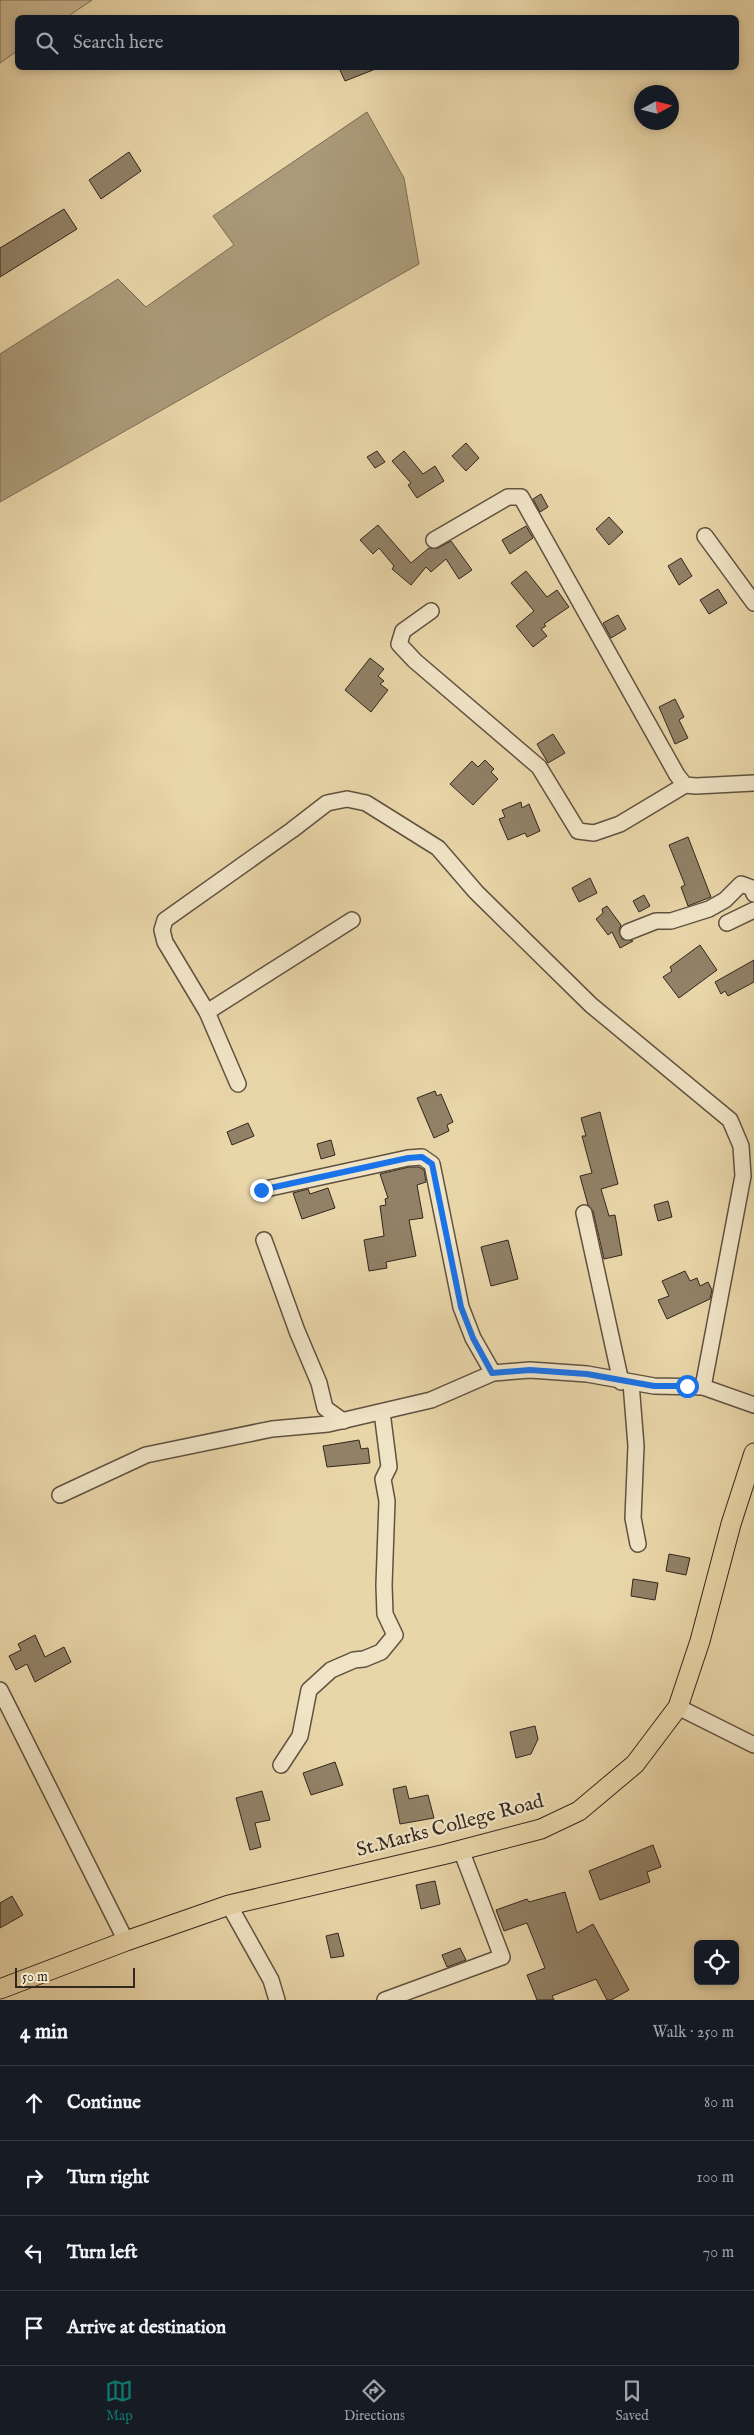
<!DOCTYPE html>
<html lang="en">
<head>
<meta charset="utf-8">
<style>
  body { margin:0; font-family:"IM FELL English",serif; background:#20242c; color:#f1f3f6 }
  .controls { position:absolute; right:15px; bottom:15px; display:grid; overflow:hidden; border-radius:8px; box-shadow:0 2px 8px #0003 }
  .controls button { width:45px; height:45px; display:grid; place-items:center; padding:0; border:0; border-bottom:1px solid #363941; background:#171b24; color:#f1f3f6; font:25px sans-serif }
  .compass { position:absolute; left:634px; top:85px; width:45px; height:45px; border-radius:50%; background:#171b24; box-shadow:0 2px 8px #0003; rotate:83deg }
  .scale { position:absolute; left:15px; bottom:12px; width:120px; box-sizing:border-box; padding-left:5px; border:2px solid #33271e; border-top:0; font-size:14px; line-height:18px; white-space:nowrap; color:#33271e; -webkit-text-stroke:4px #f0e4c6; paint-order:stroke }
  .stop { position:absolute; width:15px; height:15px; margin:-11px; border:4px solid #1a73e8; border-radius:50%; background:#fff }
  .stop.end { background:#1a73e8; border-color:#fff; box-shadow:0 1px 5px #0008 }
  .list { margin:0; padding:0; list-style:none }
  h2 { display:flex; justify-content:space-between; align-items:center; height:65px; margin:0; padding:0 20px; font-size:21px }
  h2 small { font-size:16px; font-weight:400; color:#9ea1a6 }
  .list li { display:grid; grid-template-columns:32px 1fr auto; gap:15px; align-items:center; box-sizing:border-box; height:75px; padding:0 20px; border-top:1px solid #363941 }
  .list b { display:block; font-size:19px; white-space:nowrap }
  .list em { font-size:16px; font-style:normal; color:#9ea1a6 }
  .icon { flex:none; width:28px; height:28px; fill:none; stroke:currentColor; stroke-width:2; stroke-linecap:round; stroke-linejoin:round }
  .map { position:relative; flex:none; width:754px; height:2000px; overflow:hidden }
  .search { position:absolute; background:#171b24; box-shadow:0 2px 8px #0003; left:15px; right:15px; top:15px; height:55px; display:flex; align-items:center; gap:12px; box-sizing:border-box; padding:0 18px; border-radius:8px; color:#9ea1a6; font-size:19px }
  .sheet { height:365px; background:#171b24 }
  nav { display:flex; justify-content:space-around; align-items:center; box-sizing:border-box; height:70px; border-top:1px solid #363941; background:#171b24; font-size:14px; color:#9ea1a6 }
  nav a { display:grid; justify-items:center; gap:2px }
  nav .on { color:#0f766e }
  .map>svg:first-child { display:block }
  .green { fill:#c9b791; stroke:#7e6f58 }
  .water { fill:#aa9a79; stroke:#7a6c55 }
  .building { fill:#918166; stroke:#33271e }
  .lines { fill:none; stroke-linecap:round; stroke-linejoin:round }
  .minor-casing { stroke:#605240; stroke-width:18 }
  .major-casing { stroke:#33271e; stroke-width:21 }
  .minor { stroke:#f0e4c6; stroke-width:15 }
  .major { stroke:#e8d5a8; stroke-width:19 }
  .route { stroke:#1a73e8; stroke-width:6 }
  .labels { text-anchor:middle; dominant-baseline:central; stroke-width:4.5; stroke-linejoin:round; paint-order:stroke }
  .street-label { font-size:20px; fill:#33271e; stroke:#f0e4c6 }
</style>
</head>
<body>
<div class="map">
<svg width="754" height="2000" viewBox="0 0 754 2000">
  <rect width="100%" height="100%" fill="#e8d5a8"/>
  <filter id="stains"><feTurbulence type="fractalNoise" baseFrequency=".004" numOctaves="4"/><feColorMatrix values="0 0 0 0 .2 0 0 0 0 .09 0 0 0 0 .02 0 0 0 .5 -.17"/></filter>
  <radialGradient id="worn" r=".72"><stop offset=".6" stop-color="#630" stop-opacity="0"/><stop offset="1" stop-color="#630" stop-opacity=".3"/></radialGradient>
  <path class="green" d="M0,0H92L67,17L18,18L17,51L0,63Z"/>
  <path class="water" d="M367,112L404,178L419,264L0,502V354L118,279L146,307L234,245L213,216Z"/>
  <g class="building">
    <path d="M339,68H378L345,81Z"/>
    <path d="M129,152L141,171L101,199L89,180Z"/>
    <path d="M64,209L77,229L0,277V248Z"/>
    <path d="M466,443L479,458L466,471L452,456Z"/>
    <path d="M377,451L385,462L375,468L367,457Z"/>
    <path d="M404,451L423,474L435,466L444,481L417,498L408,485L411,483L392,461Z"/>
    <path d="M541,494L548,507L540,512L533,499Z"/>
    <path d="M609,517L623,532L609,545L596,529Z"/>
    <path d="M378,525L411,563L429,548H438L451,541L472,570L459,579L446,559L431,572L426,567L411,585L392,569L394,566L379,548L373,554L360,540Z"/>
    <path d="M526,526L533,538L510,554L502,540Z"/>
    <path d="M681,558L692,576L679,585L668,566Z"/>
    <path d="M526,571L547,597L557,590L569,607L544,624L546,626L541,629L547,636L533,647L516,626L534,611L511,583Z"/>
    <path d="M718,589L727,603L709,614L700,600Z"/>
    <path d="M618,615L626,629L611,638L603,623Z"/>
    <path d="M370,658L384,669L378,676L384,681L380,684L388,690L371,712L345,690Z"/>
    <path d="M675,699L684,717L679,720L688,738L675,744L659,707Z"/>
    <path d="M553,734L565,753L548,763L537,744Z"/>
    <path d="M485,760L494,769L491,772L498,779L473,805L450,784L472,761L478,767Z"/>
    <path d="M521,802L522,808L529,804L540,831L527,837L525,833L508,840L499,819L505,817L502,810Z"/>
    <path d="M688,837L711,897L688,906L681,887L685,885L669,845Z"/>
    <path d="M590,878L597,893L579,902L572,888Z"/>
    <path d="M644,895L650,906L639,912L633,901Z"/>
    <path d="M607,906L621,925L619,931L622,939L633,941L620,948L612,932L608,935L596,919L603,913L602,909Z"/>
    <path d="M700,945L717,970L679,998L663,977L672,971L670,967Z"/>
    <path d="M754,960V982L728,996L725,991L721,994L715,982Z"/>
    <path d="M435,1091L437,1096L441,1094L453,1122L447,1125L449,1131L434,1138L417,1098Z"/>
    <path d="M600,1112L618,1184L601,1189L609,1216L615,1215L622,1255L604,1259L593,1211L588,1205L580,1176L592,1173L582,1136H586L581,1118Z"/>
    <path d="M248,1123L254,1136L232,1145L227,1132Z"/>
    <path d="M331,1140L335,1155L321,1159L317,1144Z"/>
    <path d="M409,1167H419L424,1170L426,1182L417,1185L423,1218L409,1220L416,1256L386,1262L387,1268L369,1271L364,1240L384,1236L380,1206L386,1205L385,1199L388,1198L380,1174Z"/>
    <path d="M328,1188L335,1208L302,1219L293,1193L308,1189L310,1194Z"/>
    <path d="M668,1201L672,1217L658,1221L654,1205Z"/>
    <path d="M508,1240L518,1279L491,1286L481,1247Z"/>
    <path d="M685,1271L690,1281L697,1278L700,1286L708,1282L712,1290L710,1299L667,1319L658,1300L669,1296L662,1281Z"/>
    <path d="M359,1440L361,1449L368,1448L370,1463L327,1467L323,1446Z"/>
    <path d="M669,1554L690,1558L686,1575L666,1571Z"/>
    <path d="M633,1579L658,1583L655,1600L631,1596Z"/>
    <path d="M35,1635L45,1657L64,1647L71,1662L35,1682L27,1664L16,1670L9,1656L21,1650L18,1644Z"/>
    <path d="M535,1726L538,1739L531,1754L516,1758L510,1732Z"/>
    <path d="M335,1762L343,1785L311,1795L303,1773Z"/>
    <path d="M406,1786L409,1799L428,1795L434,1818L400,1824L393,1789Z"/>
    <path d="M262,1791L270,1820L255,1823L261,1847L250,1850L236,1798Z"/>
    <path d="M653,1845L661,1867L647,1872L650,1882L600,1900L589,1871Z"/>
    <path d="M435,1881L440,1904L421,1909L416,1885Z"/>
    <path d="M565,1892L577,1933L593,1924L629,1990L611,2000H607L596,1979L552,1996L554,2000H537L527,1975L545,1968L527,1923L504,1931L496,1910L527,1899L529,1902Z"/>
    <path d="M12,1896L23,1915L0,1928V1903Z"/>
    <path d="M338,1933L344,1956L331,1958L326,1936Z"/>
    <path d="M460,1948L466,1960L447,1967L442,1955Z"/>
  </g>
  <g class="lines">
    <g class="minor-casing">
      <g id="minor">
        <path d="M705,536L754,603"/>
        <path d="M434,540L508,497H521L677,775L685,785L696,786L754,783"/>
        <path d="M431,611L403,631L399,644L415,661L539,767L578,831L594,833L620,824L685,785"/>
        <path d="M727,923L754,910"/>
        <path d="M628,932L656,921H671L709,909L725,900L741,884L752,888L754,894"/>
        <path d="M207,1012L352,920"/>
        <path d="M238,1084L207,1012L165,942L162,930L165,920L292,830L327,803L347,799L366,803L438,848L476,892L591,1005L730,1120L741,1146L743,1176L703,1387"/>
        <path d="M261,1190L408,1158L422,1157L432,1164L461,1307L473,1338L493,1373"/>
        <path d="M584,1213L621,1382"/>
        <path d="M264,1240L297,1331L319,1383L325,1408L343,1421"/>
        <path d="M631,1383L636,1446L633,1518L638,1544"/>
        <path d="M60,1495L146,1455L272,1429L328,1424L431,1400L493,1373L530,1370L587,1374L654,1386L703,1387L754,1405"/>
        <path d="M0,1690L126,1941"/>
        <path d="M678,1707L754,1745"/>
        <path d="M281,1765L300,1736L309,1690L331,1670L354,1660L364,1659L381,1652L395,1635L385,1614L384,1585L387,1501L383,1479L389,1467L382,1412"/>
        <path d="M229,1905L271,1980L277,2000"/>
        <path d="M385,2000L502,1957L461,1850"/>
      </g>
    </g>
    <g class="major-casing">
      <path id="major" d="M0,1989L126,1941L229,1905L446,1854L541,1829L579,1811L635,1764L678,1707L700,1641L731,1524L754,1453"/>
    </g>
    <use href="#minor" class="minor"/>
    <use href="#major" class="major"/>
  </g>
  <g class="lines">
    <path class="route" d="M261,1190L408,1158L422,1157L432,1164L461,1307L473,1338L492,1373L530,1370L587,1374L654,1386H687"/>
  </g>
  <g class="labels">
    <g class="street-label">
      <text transform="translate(450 1826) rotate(-15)">St.Marks College Road</text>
    </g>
  </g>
  <rect width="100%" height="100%" filter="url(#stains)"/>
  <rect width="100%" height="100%" fill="url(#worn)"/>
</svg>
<div class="controls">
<button><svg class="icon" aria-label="locate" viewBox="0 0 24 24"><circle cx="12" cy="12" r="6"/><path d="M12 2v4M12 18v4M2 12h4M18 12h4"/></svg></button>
</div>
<svg class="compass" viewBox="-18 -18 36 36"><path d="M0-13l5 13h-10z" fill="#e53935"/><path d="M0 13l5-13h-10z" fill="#9ea1a6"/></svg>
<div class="scale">50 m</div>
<div class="stop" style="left:687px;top:1386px"></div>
<div class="stop end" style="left:261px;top:1190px"></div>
<div class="search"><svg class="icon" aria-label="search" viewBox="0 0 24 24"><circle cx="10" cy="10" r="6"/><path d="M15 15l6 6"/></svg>Search here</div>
</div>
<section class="sheet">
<h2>4 min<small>Walk · 250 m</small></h2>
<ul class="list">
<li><svg class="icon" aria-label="ahead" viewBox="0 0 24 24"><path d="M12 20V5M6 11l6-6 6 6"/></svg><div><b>Continue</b></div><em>80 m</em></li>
<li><svg class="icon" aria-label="right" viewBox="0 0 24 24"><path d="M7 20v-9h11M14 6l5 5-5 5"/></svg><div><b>Turn right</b></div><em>100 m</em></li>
<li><svg class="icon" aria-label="left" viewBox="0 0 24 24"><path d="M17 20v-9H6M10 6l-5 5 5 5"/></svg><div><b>Turn left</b></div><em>70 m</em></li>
<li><svg class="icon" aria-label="arrive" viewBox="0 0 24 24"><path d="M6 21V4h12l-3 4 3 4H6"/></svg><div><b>Arrive at destination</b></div></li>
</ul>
</section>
<nav>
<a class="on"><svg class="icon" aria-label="map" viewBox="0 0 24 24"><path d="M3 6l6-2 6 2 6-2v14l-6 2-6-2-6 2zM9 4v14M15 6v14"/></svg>Map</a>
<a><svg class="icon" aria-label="directions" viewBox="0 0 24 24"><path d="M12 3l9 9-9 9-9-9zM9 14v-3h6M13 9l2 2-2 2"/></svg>Directions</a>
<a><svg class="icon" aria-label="saved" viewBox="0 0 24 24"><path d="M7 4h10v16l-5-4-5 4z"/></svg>Saved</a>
</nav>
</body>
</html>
